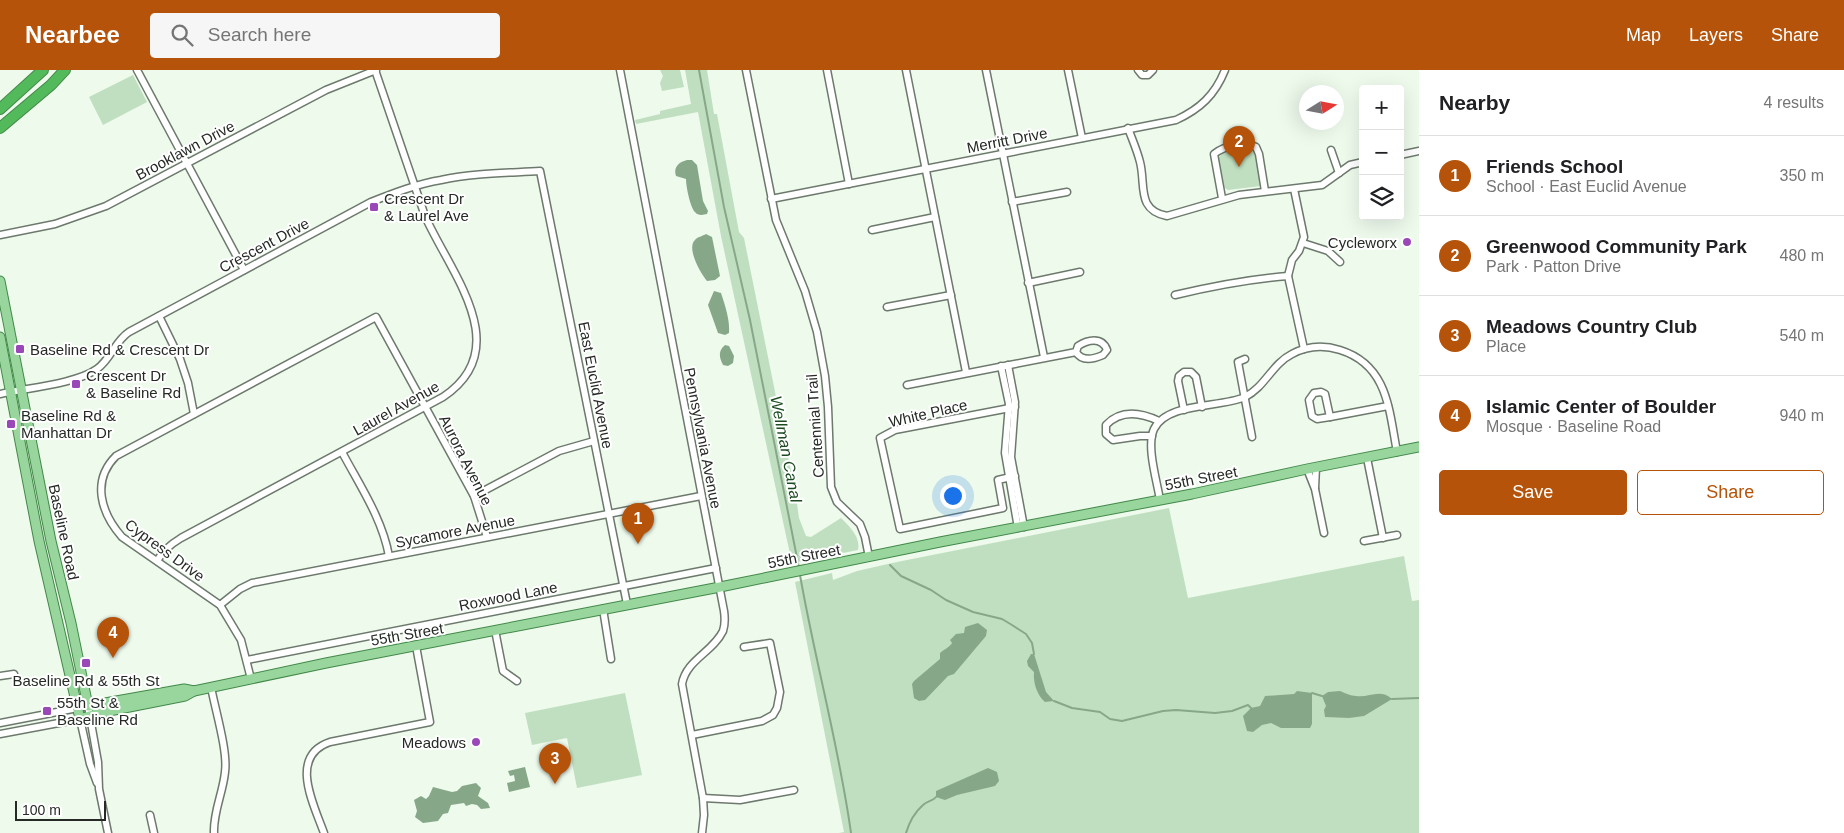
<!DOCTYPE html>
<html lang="en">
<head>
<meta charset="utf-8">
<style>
  body { margin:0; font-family:Arial,sans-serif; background:#f6f6f6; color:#202124 }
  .controls { position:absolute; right:15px; top:15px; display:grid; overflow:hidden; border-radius:5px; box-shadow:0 5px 20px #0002 }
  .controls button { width:45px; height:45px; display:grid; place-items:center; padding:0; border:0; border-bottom:1px solid #e0e0e0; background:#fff; color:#202124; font:25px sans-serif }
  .compass { position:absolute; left:1299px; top:15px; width:45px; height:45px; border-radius:50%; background:#fff; box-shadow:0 5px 20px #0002; rotate:79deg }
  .scale { position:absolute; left:15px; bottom:12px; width:91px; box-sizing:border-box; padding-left:5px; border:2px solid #252a25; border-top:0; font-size:14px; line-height:18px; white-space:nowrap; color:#252a25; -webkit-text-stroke:4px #fff; paint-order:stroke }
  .you { position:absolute; left:952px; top:425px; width:18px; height:18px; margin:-12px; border:4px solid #fff; border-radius:50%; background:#1a73e8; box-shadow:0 0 0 8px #1a73e833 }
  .badge { display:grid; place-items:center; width:32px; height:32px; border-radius:50%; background:#b45309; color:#fff; font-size:16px; font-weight:700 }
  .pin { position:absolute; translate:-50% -41px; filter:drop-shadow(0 1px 2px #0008) }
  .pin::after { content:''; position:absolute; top:26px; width:18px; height:15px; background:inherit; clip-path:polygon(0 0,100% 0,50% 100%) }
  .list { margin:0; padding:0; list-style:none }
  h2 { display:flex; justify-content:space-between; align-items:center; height:65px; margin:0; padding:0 20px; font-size:21px }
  h2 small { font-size:16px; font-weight:400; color:#757577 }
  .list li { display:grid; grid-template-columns:32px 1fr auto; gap:15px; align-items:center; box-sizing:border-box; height:80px; padding:0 20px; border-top:1px solid #e0e0e0 }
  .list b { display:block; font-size:19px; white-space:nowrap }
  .list p { margin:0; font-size:16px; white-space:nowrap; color:#757577 }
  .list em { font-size:16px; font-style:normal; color:#757577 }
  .actions { display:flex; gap:10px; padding:15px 20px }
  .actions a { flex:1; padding:11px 0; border:1px solid #b45309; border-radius:5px; text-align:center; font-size:18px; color:#b45309 }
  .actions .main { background:#b45309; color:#fff }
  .icon { flex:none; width:28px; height:28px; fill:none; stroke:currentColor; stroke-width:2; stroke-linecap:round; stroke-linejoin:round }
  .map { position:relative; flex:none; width:1419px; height:763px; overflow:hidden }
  header { display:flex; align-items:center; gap:30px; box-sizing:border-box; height:70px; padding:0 25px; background:#b45309; color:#fff }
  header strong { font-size:24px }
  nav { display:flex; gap:28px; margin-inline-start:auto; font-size:18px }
  .search { width:350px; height:45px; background:#f6f6f6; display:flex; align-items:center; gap:12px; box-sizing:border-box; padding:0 18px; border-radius:5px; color:#757577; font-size:19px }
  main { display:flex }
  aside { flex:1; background:#fff }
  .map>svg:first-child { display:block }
  .green { fill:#c0dfc0 }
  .water { fill:#87a888 }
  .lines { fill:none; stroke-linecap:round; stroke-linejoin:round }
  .stream { stroke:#87a888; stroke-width:2 }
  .minor-casing { stroke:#6d796d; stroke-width:9 }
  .major-casing { stroke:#438849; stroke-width:11 }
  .highway-casing { stroke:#438849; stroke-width:12 }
  .minor { stroke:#fff; stroke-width:6 }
  .major { stroke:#98d69d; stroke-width:9 }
  .highway { stroke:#53ba5c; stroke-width:10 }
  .poi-dot { fill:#9a48b7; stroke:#fff; stroke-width:2 }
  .labels { text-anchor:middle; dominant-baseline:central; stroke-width:4; stroke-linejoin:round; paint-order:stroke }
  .street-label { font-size:15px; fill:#252a25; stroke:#fff }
  .poi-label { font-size:15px; fill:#252a25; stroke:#fff; text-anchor:start }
  .water-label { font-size:16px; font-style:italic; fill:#1b4b20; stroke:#fff }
</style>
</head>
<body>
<header>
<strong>Nearbee</strong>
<div class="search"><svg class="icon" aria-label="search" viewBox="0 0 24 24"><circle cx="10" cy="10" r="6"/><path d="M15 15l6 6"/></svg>Search here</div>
<nav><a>Map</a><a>Layers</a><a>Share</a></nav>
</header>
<main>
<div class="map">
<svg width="1419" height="763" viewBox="0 0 1419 763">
  <rect width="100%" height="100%" fill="#edfaec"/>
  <g class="green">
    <path d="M660,0H680L684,17L662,21L660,13L663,6Z"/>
    <path d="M685,0H707L714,44H717L739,162L744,168L796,426L799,448L806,466L811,467L841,448C849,456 861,467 858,480L792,493L721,166L698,42L636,54L635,50L660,44V41L691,34Z"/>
    <path d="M133,5L147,32L103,55L89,27Z"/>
    <path d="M1249,78H1252L1256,83L1261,116L1228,120L1222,116L1218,88L1224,82Z"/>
    <path d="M1169,438L1188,528L1404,486L1412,531L1419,530V763H839L844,762L795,512L832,503L833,510L857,501L897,492Z"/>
    <path d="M625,623L642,705L577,718L567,668L532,675L525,643Z"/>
  </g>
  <g class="water">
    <path d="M687,90H692L697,95L703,131L708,141L707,144C703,145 698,146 695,142C690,137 686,116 686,109L676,106C673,97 679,92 687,90Z"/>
    <path d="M706,164L712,167L720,206L715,210L707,211C701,204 686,178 695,170C697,167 703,166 706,164Z"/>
    <path d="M714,221L721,223C725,235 730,250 729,263L725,265L718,263L708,235Z"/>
    <path d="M725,275L729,276L734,286L733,293L728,296L723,295C719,287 718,281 725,275Z"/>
    <path d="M978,553L987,560L986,566L954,604L948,606L925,630L919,631L914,628L912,614L914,611L940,589V583C944,579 949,578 952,573L950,570L956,564L964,563L965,557Z"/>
    <path d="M1031,584H1034L1046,622L1054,631L1045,632C1037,625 1033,613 1034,602L1028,596L1027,591Z"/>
    <path d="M1297,621L1312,623V654L1310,658H1281L1271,653L1262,655L1253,662L1247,661L1243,646L1251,638L1260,636L1265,626L1294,624Z"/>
    <path d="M1340,621C1345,623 1351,626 1356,626C1369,628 1380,618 1392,629L1364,646L1349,648L1325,647L1324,640L1326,636L1322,626L1328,622Z"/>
    <path d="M525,697L530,717L509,722L507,713L515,711L514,705L510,706L508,701Z"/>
    <path d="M988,698L997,702L999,711L995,716L957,725L945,730L936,727V721Z"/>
    <path d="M476,713L481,718L478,726L488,733L490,738L481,739L477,735L472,734L466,736L464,733L451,735L448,743L443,744L438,751L423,753L415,747L417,741L414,730L421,726L426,729L429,726L433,717L452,722L457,721L462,716Z"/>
  </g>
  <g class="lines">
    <g class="stream">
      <path d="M699,0L724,137L750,250L799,498"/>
      <path d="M890,495L901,506L931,520L946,530L973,542L1002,549L1012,555L1026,564L1032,573L1034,584"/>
      <path d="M800,505C815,591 839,676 851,763"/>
      <path d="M1312,623L1322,626"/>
      <path d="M1392,629L1419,628"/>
      <path d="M1054,631L1072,638L1100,642L1110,649L1122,651L1163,641L1176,640L1215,643L1232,641L1248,635L1251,638"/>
      <path d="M906,763C909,753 915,742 923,735C927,731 933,731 936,727"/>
    </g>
    <g class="minor-casing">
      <g id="minor">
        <path d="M137,0L244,200"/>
        <path d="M620,0L724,541C725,548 725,555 723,561C713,582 686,590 682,614L703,728L704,745L702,763"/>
        <path d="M746,0L776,150L805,221L817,262L825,306L828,337L831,417L837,432L860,454L865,467L869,487"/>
        <path d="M827,0L849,114"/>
        <path d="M906,0L966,302"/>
        <path d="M986,0L1044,287"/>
        <path d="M1068,0L1082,68"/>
        <path d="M1138,0L1142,5H1148L1153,0"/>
        <path d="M1128,58C1132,69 1137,80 1140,92C1146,115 1136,140 1167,146L1239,125L1322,115L1350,95L1363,92"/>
        <path d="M1331,80L1339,103"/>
        <path d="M1400,85L1419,81"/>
        <path d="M1294,119L1304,167L1299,181L1292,190L1288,206L1304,279"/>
        <path d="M1222,128L1214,84C1224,76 1244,71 1256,77L1259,84L1265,121"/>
        <path d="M771,129L1176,50C1200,39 1215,25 1225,0"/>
        <path d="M1012,132L1067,122"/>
        <path d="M872,160L935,147"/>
        <path d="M0,165L55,154L106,136L326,20L376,0"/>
        <path d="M1303,173L1328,181L1340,192"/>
        <path d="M1028,213L1080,202"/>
        <path d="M1175,225C1213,216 1249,209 1288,206"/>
        <path d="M887,237L951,225"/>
        <path d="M159,246L180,289L188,313L194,344"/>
        <path d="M1245,289L1238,292L1252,367"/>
        <path d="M1008,295L1015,332L1011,387L1024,457"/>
        <path d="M1001,296L1009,334L1005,383L1018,458"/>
        <path d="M907,315L1076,282L1078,276C1087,270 1102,266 1107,280L1103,285C1094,289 1082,292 1076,282"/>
        <path d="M1321,322L1325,324L1330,347L1317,349L1312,346L1309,330L1314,323Z"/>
        <path d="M0,324C26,318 76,314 97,299C111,289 115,271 129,262L371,132C394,123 417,114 441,110C473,103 507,103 540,101L627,534"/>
        <path d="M1184,340L1178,311L1179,306L1184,302H1191L1196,307L1202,337"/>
        <path d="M1330,347L1388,336"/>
        <path d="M1152,366H1140L1113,370L1106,364V355C1121,339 1142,343 1159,351"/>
        <path d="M342,382C360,416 382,448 389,486"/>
        <path d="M1367,388L1383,468"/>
        <path d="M1307,399L1315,419L1324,463"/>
        <path d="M1015,406L998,410L1003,438L900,459L880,368L895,360L1015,337"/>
        <path d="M1315,418L1316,397"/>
        <path d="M474,426L559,381L594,371"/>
        <path d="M1160,430C1157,411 1146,376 1154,359C1167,332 1220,338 1245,327C1265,317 1272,294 1292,284C1307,276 1324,275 1340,280C1388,295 1389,340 1397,382"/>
        <path d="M1364,471L1397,465"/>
        <path d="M157,491C163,480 171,474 181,468L443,327C517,278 449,201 425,146L375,0"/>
        <path d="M220,535L240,519L252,513L701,426"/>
        <path d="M603,539L611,589"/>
        <path d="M495,560L503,601L517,611"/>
        <path d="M247,590L716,498"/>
        <path d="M0,606L14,604"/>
        <path d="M251,609L241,570L220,535L122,467C101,443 91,411 116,386L376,247L474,426L487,467"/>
        <path d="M211,617C215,639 228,681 225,702C223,723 213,742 214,763"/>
        <path d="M0,653L88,636L98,692L99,719L108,763"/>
        <path d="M0,664L80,649L90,694L97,713"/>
        <path d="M692,665L762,651L773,645L777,638L780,622L770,573L744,577"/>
        <path d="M703,728L740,730L794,720"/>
        <path d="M150,745L154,763"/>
        <path d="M324,763C314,735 288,686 330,672L430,652L416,576"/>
      </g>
    </g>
    <g class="major-casing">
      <g id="major">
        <path d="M0,211L51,471L71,553L88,636L184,619L194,621"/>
        <path d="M0,267L39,471L80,649L99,643L185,626L194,621L326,593L720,517L940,472L1192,424L1307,399L1419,377"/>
      </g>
    </g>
    <g class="highway-casing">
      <g id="highway">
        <path d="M0,39L43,0"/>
        <path d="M0,58L51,15L65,0"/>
      </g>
    </g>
    <use href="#minor" class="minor"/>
    <use href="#major" class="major"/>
    <use href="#highway" class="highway"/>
  </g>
  <g class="poi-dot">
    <rect x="369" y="132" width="10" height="10" rx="2.5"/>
    <circle cx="1407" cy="172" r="5"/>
    <rect x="15" y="274" width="10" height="10" rx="2.5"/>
    <rect x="71" y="309" width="10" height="10" rx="2.5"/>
    <rect x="6" y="349" width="10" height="10" rx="2.5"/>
    <rect x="81" y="588" width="10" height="10" rx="2.5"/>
    <rect x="42" y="636" width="10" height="10" rx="2.5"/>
    <circle cx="476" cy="672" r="5"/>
  </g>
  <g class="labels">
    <g class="street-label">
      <text transform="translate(1007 70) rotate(-11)">Merritt Drive</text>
      <text transform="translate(185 80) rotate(-28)">Brooklawn Drive</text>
      <text transform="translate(264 175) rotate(-28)">Crescent Drive</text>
      <text transform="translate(596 315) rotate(79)">East Euclid Avenue</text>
      <text transform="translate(396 338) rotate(-29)">Laurel Avenue</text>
      <text transform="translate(928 343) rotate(-13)">White Place</text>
      <text transform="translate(815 356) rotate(-94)">Centennial Trail</text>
      <text transform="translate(703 368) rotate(79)">Pennsylvania Avenue</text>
      <text transform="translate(466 390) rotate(63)">Aurora Avenue</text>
      <text transform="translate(1201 408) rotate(-11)">55th Street</text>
      <text transform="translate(455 461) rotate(-11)">Sycamore Avenue</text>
      <text transform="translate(64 462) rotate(78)">Baseline Road</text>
      <text transform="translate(165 480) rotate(36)">Cypress Drive</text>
      <text transform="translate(804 486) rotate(-11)">55th Street</text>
      <text transform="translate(508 526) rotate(-11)">Roxwood Lane</text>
      <text transform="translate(407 564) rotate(-10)">55th Street</text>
    </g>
    <g class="poi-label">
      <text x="384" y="128">Crescent Dr<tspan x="384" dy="17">&amp; Laurel Ave</tspan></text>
      <text x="1397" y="172" text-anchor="end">Cycleworx</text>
      <text x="30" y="279">Baseline Rd &amp; Crescent Dr</text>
      <text x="86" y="305">Crescent Dr<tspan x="86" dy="17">&amp; Baseline Rd</tspan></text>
      <text x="21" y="345">Baseline Rd &amp;<tspan x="21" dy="17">Manhattan Dr</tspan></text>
      <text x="86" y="610" text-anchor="middle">Baseline Rd &amp; 55th St</text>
      <text x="57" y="632">55th St &amp;<tspan x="57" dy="17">Baseline Rd</tspan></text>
      <text x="466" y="672" text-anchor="end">Meadows</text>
    </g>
    <g class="water-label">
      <text transform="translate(786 379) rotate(79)">Wellman Canal</text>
    </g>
  </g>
</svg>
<div class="controls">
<button>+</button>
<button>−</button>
<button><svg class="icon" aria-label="layers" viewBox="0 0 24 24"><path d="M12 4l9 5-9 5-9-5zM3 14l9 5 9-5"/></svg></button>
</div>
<svg class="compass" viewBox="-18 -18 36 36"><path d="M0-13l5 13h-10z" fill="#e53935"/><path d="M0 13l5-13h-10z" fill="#757577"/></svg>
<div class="scale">100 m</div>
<div class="you"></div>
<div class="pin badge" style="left:638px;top:474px">1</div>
<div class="pin badge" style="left:1239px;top:97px">2</div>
<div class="pin badge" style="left:555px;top:714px">3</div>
<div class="pin badge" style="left:113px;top:588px">4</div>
</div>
<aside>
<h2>Nearby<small>4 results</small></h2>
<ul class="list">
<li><span class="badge">1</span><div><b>Friends School</b><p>School · East Euclid Avenue</p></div><em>350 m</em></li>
<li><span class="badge">2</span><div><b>Greenwood Community Park</b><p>Park · Patton Drive</p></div><em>480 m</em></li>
<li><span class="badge">3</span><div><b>Meadows Country Club</b><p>Place</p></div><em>540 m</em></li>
<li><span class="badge">4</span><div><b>Islamic Center of Boulder</b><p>Mosque · Baseline Road</p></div><em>940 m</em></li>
</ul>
<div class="actions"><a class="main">Save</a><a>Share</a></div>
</aside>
</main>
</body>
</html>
